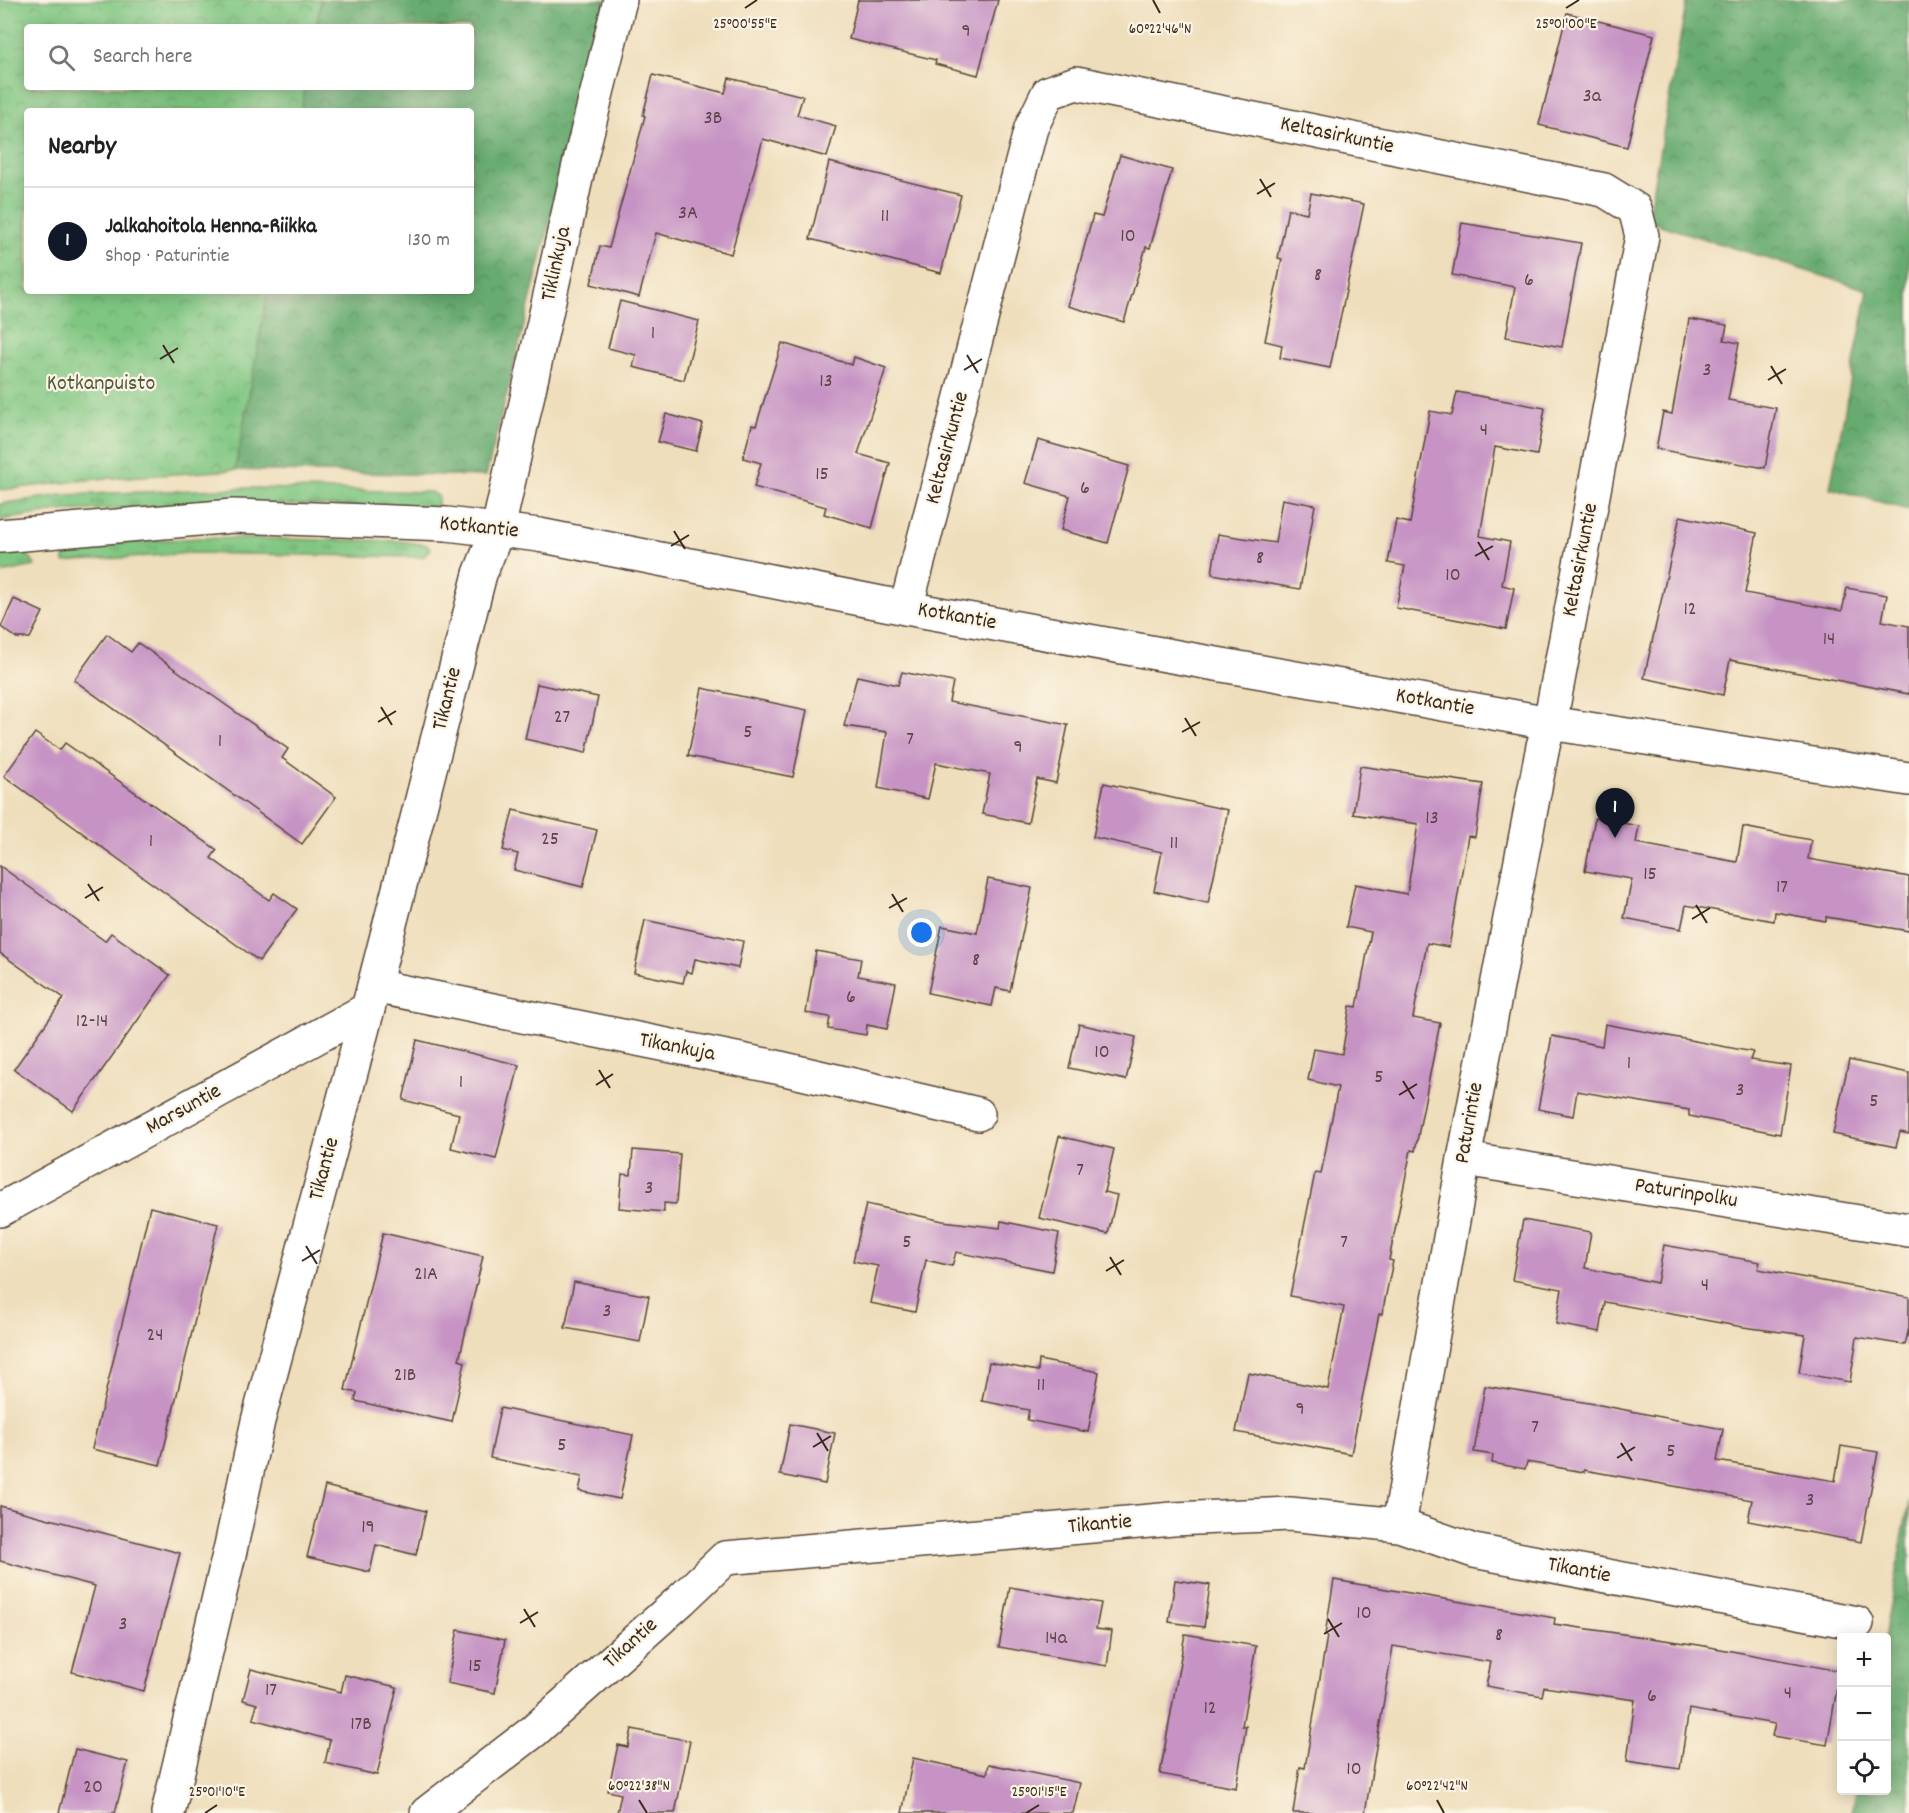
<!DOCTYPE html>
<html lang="en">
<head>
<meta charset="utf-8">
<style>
  body { margin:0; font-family:Dekko,sans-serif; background:#f6f6f6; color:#202124 }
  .controls { position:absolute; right:18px; bottom:18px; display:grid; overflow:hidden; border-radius:6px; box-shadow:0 3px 15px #0003 }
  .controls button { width:54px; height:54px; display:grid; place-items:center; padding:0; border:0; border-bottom:2px solid #e0e0e0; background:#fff; color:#202124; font:30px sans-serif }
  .you { position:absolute; left:922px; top:933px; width:21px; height:21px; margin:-15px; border:4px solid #fff; border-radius:50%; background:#1a73e8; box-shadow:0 0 0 9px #1a73e833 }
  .badge { display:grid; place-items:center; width:39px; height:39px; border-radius:50%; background:#111827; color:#fff; font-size:20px; font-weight:700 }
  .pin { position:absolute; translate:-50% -50px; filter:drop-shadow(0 2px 3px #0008) }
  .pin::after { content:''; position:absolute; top:32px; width:21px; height:18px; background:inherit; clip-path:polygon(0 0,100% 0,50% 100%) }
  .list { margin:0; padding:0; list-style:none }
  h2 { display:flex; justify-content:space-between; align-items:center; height:78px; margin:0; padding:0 24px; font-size:26px }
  h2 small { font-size:20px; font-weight:400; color:#757577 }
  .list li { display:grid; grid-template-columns:39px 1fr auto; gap:18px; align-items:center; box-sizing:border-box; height:108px; padding:0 24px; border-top:2px solid #e0e0e0 }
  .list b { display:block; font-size:22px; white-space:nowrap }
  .list p { margin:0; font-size:20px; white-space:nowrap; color:#757577 }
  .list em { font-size:20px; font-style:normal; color:#757577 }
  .icon { flex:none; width:33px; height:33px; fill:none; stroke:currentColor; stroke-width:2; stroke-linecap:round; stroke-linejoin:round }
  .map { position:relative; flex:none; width:1909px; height:1813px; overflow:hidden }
  .search { position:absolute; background:#fff; box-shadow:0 3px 15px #0003; left:24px; top:24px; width:450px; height:66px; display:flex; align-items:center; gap:15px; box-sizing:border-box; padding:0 21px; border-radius:6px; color:#757577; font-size:22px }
  .panel { position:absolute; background:#fff; box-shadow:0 3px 15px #0003; left:24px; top:108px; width:450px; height:186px; border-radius:6px }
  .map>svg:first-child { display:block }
  .grass { fill:url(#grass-tufts); stroke:#5d7850; stroke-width:1.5 }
  .forest { fill:url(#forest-crowns); stroke:#516a46; stroke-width:1.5 }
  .park { fill:url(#park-crowns); stroke:#5d7850; stroke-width:1.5 }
  .building { fill:#c693c4 }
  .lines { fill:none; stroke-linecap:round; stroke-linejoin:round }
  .street-casing { stroke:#564536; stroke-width:36 }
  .street { stroke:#fff; stroke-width:33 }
  .ticks { fill:none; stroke:#3b2a1e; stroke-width:2 }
  .labels { text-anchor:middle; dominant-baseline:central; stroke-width:4.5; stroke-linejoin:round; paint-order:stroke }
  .number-label { font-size:20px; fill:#5e4448 }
  .street-label { font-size:22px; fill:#3b2a1e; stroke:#fcf5e5 }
  .park-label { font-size:22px; fill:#4f593c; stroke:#fcf5e5 }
  .ticks-label { font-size:15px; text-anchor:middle; fill:#3b2a1e; stroke:#fcf5e5; stroke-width:4.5; stroke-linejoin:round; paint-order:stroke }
</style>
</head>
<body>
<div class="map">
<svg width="1909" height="1813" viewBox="0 0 1909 1813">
  <defs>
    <pattern id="grass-tufts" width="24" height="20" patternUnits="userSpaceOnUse" patternTransform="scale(1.5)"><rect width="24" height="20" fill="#7fc681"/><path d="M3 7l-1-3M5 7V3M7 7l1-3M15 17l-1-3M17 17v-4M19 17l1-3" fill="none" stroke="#69a169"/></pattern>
    <pattern id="forest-crowns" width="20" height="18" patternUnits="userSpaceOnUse" patternTransform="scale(1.5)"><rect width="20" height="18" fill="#67ab6f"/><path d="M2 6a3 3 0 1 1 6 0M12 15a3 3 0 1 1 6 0" fill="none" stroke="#568b5b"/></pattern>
    <pattern id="park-crowns" width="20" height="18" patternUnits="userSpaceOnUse" patternTransform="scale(1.5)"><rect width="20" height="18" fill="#7fc681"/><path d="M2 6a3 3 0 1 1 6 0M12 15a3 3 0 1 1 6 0" fill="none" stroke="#69a169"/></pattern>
  </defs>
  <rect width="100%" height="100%" fill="#fcf5e5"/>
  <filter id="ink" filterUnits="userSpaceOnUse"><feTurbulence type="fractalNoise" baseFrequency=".0167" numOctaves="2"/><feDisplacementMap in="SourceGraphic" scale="12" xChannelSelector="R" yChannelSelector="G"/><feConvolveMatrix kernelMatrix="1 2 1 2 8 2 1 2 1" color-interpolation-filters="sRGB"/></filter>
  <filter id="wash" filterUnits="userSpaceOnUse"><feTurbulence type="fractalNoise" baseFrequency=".008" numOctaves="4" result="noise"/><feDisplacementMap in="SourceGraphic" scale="24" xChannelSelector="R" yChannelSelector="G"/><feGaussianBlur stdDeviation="1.35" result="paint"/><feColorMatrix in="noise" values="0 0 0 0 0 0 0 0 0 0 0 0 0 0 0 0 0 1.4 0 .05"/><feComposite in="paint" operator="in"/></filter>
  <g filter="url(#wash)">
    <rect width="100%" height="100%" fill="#efdebc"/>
    <g class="grass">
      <path d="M249,488L430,492L438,496V506L430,508L248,504L58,511L0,520V504L63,495Z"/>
      <path d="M200,538L399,541L427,545L431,549L423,557L191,553L64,562V552L71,546Z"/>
      <path d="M20,551L30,557L35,566L0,573V555Z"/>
    </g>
    <g class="forest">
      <path d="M321,0H606L486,476L235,470L268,291H471V111H301L305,87H471V27H316Z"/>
      <path d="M1687,0H1909V510L1830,488L1868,290L1647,221Z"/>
      <path d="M1909,1502V1813H1852L1856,1791L1886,1790V1638L1884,1637Z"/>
    </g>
    <path class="park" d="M0,0H321L316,27H27V87H305L301,111H27V291H268L235,470L96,479L0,490Z"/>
    <g id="blocks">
      <g class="building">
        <path d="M858,0H998L978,75L935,64L936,60L849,39Z"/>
        <path d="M1567,13L1654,35L1627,147L1539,125Z"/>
        <path d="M653,75L725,93L729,78L803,96L797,115L836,126L827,157L763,139L731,254L656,233L639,297L591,284L600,246L609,248L645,116L643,115Z"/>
        <path d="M1120,155L1172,170L1150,248L1146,247L1124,322L1068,306L1093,215L1102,217Z"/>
        <path d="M829,162L961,195L941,273L810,239Z"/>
        <path d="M1311,193L1364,204L1330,368L1280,358L1282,345L1265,341L1282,259L1278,258L1288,209L1307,213Z"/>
        <path d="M1462,223L1581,243L1562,347L1506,337L1515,287L1452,275Z"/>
        <path d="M620,301L699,321L684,380L633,367L636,355L608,348Z"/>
        <path d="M1689,319L1727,325L1724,340L1739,343L1728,400L1776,408L1765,468L1656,449L1663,412L1672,414Z"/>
        <path d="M782,343L852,365L854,357L886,368L858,454L890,463L872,528L824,514L826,507L754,487L761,463L743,458L752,425L756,426Z"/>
        <path d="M1457,392L1545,408L1537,455L1495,447L1480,536L1510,542L1502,585L1514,588L1506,629L1396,608L1405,566L1388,563L1396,520L1410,523L1430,411L1452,415Z"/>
        <path d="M666,414L703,424L696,451L658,442Z"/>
        <path d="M1038,440L1129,466L1108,543L1061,530L1070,496L1025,483Z"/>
        <path d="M1282,499L1315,505L1300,589L1212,574L1218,534L1275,543Z"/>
        <path d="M1680,516L1757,533L1745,593L1842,611L1847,588L1887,595L1882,621L1909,626V694L1730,660L1723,695L1644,678Z"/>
        <path d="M14,599L43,612L30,638H17L1,627Z"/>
        <path d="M107,634L131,652L138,643L206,691L288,749L282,758L336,797L302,844L74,680Z"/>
        <path d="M902,672L953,682L949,702L1068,725L1056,783L1037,779L1028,823L982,814L990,774L936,763L928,799L878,788L887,732L844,726L857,676L898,685Z"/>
        <path d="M537,684L598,697L586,753L525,739Z"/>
        <path d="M702,688L807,710L793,777L688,756Z"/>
        <path d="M35,733L60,750L65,743L217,850L211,858L269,900L274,893L297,909L259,961L4,776Z"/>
        <path d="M1360,766L1483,784L1475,837L1468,836L1449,947L1427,943L1413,1018L1440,1023L1415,1151L1411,1150L1389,1260L1393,1261L1382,1314H1379L1351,1454L1236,1432L1248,1373L1328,1389L1344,1307L1290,1296L1315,1173L1321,1174L1338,1087L1308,1080L1314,1049L1342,1054L1350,1006L1357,1007L1371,932L1346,927L1355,884L1407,894L1418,824L1353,814Z"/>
        <path d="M1104,783L1228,810L1208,903L1154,891L1162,852L1093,837Z"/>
        <path d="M513,810L597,830L583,887L514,870L518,854L503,850Z"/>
        <path d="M1595,818L1639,826L1636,843L1737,862L1743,827L1811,840L1808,859L1909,877V931L1826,917V921L1775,912L1774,921L1686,905L1681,929L1624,918L1632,879L1585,871Z"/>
        <path d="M0,866L105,941L111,933L170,975L73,1111L14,1069L64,998L0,953Z"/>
        <path d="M988,879L1032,888L1010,991L996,988L992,1006L928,993L942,926L977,933Z"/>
        <path d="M645,920L743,941L738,968L695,959L692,973L686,971L683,983L634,973Z"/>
        <path d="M816,951L861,959L858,976L896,983L887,1029L867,1025L866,1035L828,1029L830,1017L806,1013Z"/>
        <path d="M1079,1024L1136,1037L1126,1080L1069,1068Z"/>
        <path d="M1605,1024L1753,1052L1750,1060L1791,1066L1780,1134L1689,1116V1110L1577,1091L1573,1116L1538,1109L1552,1036L1602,1046Z"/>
        <path d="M417,1040L519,1065L496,1159L451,1148L459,1114L403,1100Z"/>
        <path d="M1849,1060L1909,1073V1134L1900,1132L1896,1147L1833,1134Z"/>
        <path d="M1059,1136L1114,1149L1104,1192L1117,1195L1108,1234L1039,1218Z"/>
        <path d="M633,1150L680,1154L676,1204L664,1203V1212L619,1208L622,1174L631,1175Z"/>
        <path d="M866,1204L943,1221L1000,1228L1001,1221L1059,1233L1052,1271L956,1252L952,1266L926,1260L915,1312L870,1303L878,1266L853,1261Z"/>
        <path d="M150,1207L218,1224L160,1465L92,1449Z"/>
        <path d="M1523,1220L1591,1232L1585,1268L1657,1283L1664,1245L1760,1262L1758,1269L1909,1297V1328L1905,1345L1857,1337L1850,1382L1799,1373L1805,1335L1743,1327L1605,1302L1600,1332L1556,1324L1562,1289L1512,1280Z"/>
        <path d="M383,1233L483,1256L459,1360L465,1362L452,1422L355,1401L357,1393L345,1390Z"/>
        <path d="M574,1282L649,1296L640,1342L565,1328Z"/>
        <path d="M1039,1360L1099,1372L1088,1432L1027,1420L1029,1410L982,1401L989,1362L1038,1371Z"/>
        <path d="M1485,1386L1595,1404L1723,1429L1717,1461L1835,1481L1841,1446L1878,1452L1861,1542L1748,1521L1752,1500L1584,1470V1472L1527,1462L1525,1469L1492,1463L1493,1455L1474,1452Z"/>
        <path d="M500,1408L633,1435L620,1499L579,1491L582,1477L490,1458Z"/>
        <path d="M790,1424L835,1433L825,1484L780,1475Z"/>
        <path d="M325,1486L426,1511L416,1555L376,1545L370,1572L307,1557Z"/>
        <path d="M0,1506L180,1553L144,1691L72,1672L95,1586L0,1561Z"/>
        <path d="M1175,1580L1210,1585L1204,1627L1169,1622Z"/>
        <path d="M1334,1580L1555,1618L1554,1624L1699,1645L1840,1671L1827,1745L1772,1736L1775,1724L1689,1709L1680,1769L1627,1761L1635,1700L1544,1687L1542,1696L1486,1686L1491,1662L1393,1646L1365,1813H1293L1300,1767L1305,1768L1327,1636L1325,1635Z"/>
        <path d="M1010,1587L1101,1603L1096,1629L1112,1631L1107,1666L999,1647Z"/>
        <path d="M458,1630L505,1640L495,1693L447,1683Z"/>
        <path d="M1185,1634L1256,1646L1242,1726H1246L1236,1788L1160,1774Z"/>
        <path d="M251,1669L341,1692L345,1675L397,1687L377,1775L325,1763L330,1740L253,1719L257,1704L243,1700Z"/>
        <path d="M632,1729L690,1741L675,1813H617L621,1794L608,1791L618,1745L628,1747Z"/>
        <path d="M75,1749L128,1762L115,1813H59Z"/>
        <path d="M913,1758L987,1774L989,1764L1080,1783L1073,1813H902Z"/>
      </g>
    </g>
  </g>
  <g filter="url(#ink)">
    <use href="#blocks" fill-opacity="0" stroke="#564536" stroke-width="1.5"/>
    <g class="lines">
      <g class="street-casing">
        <g id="street">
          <path d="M0,536L233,516L447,524L539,535L906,608L1205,662L1550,723L1909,779"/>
          <path d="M906,608L1031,128L1048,93L1076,83L1604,190L1635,209L1642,236L1550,723L1543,746L1464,1159L1399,1525"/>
          <path d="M374,986L776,1067L978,1114"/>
          <path d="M1464,1159L1909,1230"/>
          <path d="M0,1210L368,1009"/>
          <path d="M168,1813L231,1546L258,1421L374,986L480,574L498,529L579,165L620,0"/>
          <path d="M427,1813L534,1731L681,1600L725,1558L1173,1519L1290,1514L1399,1525L1474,1551L1857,1623"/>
        </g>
      </g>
      <use href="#street" class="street"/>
    </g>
  </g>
  <path class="ticks" d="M1153,0L1160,13M745,8L757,0M1566,8L1579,0M1260,179L1271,197M1257,194L1275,183M163,345L174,363M967,355L978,373M160,359L178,348M1771,366L1782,384M964,370L982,359M1768,380L1786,369M674,531L685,549M1478,542L1489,560M671,546L689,535M1475,556L1493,546M381,707L392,725M1185,718L1196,736M378,722L396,711M1182,732L1200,722M88,884L99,901M892,894L903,912M85,898L103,887M1696,905L1707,923M889,908L907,898M1692,919L1710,908M599,1070L610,1088M1403,1081L1414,1099M596,1085L613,1074M1399,1095L1417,1084M306,1246L317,1264M1110,1257L1121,1275M302,1261L320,1250M1106,1271L1124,1260M817,1433L828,1451M1621,1443L1632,1461M813,1447L831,1436M1617,1458L1635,1447M524,1609L535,1627M1328,1619L1339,1637M520,1623L538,1612M1324,1634L1342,1623M639,1800L647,1813M1437,1800L1444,1813M205,1813L217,1805M1026,1813L1039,1805"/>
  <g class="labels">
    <g class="number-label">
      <text x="966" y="32">9</text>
      <text x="1592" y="97">3a</text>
      <text x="713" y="119">3B</text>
      <text x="688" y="214">3A</text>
      <text x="885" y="217">11</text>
      <text x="1128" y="237">10</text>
      <text x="1318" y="276">8</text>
      <text x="1529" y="281">6</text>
      <text x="653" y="334">1</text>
      <text x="1707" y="371">3</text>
      <text x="826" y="382">13</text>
      <text x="1484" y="431">4</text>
      <text x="822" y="475">15</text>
      <text x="1085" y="489">6</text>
      <text x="1260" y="559">8</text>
      <text x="1453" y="576">10</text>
      <text x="1690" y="610">12</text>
      <text x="1829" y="640">14</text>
      <text x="562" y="718">27</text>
      <text x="748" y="733">5</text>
      <text x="910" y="740">7</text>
      <text x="220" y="742">1</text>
      <text x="1018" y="748">9</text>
      <text x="1432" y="819">13</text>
      <text x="550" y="840">25</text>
      <text x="151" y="842">1</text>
      <text x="1174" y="844">11</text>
      <text x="1650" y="875">15</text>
      <text x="1782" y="888">17</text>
      <text x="976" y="961">8</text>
      <text x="851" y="998">6</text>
      <text x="92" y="1022">12-14</text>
      <text x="1102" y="1053">10</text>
      <text x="1629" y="1064">1</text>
      <text x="1379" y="1078">5</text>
      <text x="461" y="1083">1</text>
      <text x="1740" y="1091">3</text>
      <text x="1874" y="1102">5</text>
      <text x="1080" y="1171">7</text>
      <text x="649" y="1189">3</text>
      <text x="907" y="1243">5</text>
      <text x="1344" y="1243">7</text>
      <text x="426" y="1275">21A</text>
      <text x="1705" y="1286">4</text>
      <text x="607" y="1312">3</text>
      <text x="155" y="1336">24</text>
      <text x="405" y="1376">21B</text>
      <text x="1041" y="1386">11</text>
      <text x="1300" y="1410">9</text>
      <text x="1535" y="1428">7</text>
      <text x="562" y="1446">5</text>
      <text x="1671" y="1452">5</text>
      <text x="1810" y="1501">3</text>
      <text x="368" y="1528">19</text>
      <text x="1364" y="1614">10</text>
      <text x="123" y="1625">3</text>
      <text x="1499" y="1636">8</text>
      <text x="1056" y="1639">14a</text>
      <text x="475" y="1667">15</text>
      <text x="271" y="1691">17</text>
      <text x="1788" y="1694">4</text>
      <text x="1652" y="1697">6</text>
      <text x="1210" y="1709">12</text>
      <text x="361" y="1725">17B</text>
      <text x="1354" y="1770">10</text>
      <text x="93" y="1788">20</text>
    </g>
    <g class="street-label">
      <text transform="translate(1337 136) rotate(12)">Keltasirkuntie</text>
      <text transform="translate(557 264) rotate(-78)">Tiklinkuja</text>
      <text transform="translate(948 448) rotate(-75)">Keltasirkuntie</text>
      <text transform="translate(479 528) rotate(6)">Kotkantie</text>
      <text transform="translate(1581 560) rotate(-79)">Keltasirkuntie</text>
      <text transform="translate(957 617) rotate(10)">Kotkantie</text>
      <text transform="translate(448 699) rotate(-76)">Tikantie</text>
      <text transform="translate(1435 703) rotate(10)">Kotkantie</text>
      <text transform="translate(677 1048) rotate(11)">Tikankuja</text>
      <text transform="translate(184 1110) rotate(-29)">Marsuntie</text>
      <text transform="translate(1470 1123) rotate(-80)">Paturintie</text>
      <text transform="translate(325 1169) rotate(-75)">Tikantie</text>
      <text transform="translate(1686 1194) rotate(9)">Paturinpolku</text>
      <text transform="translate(1100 1525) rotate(-5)">Tikantie</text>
      <text transform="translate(1579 1571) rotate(11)">Tikantie</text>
      <text transform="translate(631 1644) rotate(-42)">Tikantie</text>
    </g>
    <g class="park-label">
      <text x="101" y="384">Kotkanpuisto</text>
    </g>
  </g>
  <g class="ticks-label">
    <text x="745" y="28">25°00'55"E</text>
    <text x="1566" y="28">25°01'00"E</text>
    <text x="1160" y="33">60°22'46"N</text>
    <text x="639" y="1790">60°22'38"N</text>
    <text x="1437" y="1790">60°22'42"N</text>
    <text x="217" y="1796">25°01'10"E</text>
    <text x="1039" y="1796">25°01'15"E</text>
  </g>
</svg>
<div class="controls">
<button>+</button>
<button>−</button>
<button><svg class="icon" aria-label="locate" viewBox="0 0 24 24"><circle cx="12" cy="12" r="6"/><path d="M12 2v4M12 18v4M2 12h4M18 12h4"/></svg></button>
</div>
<div class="you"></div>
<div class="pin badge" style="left:1615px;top:838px">1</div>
<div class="search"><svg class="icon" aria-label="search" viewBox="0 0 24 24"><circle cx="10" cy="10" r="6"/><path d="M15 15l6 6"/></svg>Search here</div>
<section class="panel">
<h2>Nearby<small></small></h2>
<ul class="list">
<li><span class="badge">1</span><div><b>Jalkahoitola Henna-Riikka</b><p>Shop · Paturintie</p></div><em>130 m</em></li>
</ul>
</section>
</div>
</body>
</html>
